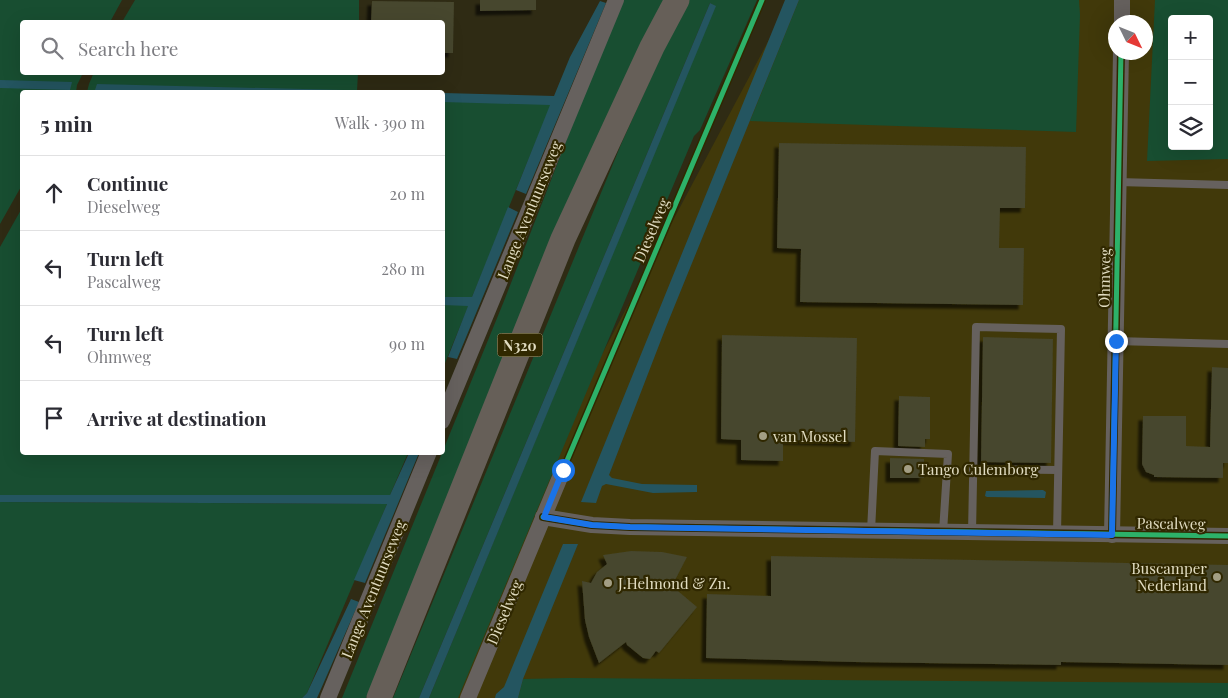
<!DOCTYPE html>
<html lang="en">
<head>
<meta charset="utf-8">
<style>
  body { margin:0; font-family:"Playfair Display",serif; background:#f2f2f3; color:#2b2b33 }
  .controls { position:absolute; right:15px; top:15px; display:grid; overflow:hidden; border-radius:5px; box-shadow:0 5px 20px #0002 }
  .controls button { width:45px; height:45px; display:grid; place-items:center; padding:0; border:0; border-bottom:1px solid #e1e1e2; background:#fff; color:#2b2b33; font:25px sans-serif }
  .compass { position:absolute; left:1108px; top:15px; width:45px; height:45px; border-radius:50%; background:#fff; box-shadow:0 5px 20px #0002; rotate:133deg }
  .stop { position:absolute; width:15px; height:15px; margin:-11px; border:4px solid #1a73e8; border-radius:50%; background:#fff }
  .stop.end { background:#1a73e8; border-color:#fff; box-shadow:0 1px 5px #0008 }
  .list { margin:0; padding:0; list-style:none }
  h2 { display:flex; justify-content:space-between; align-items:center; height:65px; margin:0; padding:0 20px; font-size:21px }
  h2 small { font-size:16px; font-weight:400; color:#7c7c81 }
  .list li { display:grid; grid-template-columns:32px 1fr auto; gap:15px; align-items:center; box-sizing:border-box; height:75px; padding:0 20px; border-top:1px solid #e1e1e2 }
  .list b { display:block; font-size:19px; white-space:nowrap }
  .list p { margin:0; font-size:16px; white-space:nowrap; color:#7c7c81 }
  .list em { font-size:16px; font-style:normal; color:#7c7c81 }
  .icon { flex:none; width:28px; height:28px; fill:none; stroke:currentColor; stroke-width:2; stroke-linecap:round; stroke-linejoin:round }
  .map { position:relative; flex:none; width:1228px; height:698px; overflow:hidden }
  .search { position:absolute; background:#fff; box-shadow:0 5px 20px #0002; left:20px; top:20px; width:425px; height:55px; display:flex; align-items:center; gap:12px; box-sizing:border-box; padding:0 18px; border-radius:5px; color:#7c7c81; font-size:19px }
  .panel { position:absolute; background:#fff; box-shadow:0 5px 20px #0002; left:20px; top:90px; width:425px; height:365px; border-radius:5px }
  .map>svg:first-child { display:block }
  .built { fill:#41390a; fill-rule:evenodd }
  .green { fill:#184e31; fill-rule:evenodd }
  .water { fill:#245560 }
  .building { fill:#46462d; filter:url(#shadow) }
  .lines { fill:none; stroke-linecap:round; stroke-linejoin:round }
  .service { stroke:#66615e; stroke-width:8 }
  .minor { stroke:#66615e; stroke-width:16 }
  .primary { stroke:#665f58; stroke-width:25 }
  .cycleway-casing { stroke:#302800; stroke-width:8 }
  .cycleway { stroke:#2db169; stroke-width:5 }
  .route { stroke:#1a73e8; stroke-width:6 }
  .poi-dot { fill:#a39e84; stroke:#302800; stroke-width:2 }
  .labels { text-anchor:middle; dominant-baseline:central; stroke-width:4.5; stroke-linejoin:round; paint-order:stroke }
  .shield { fill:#302800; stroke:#aca687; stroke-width:1 }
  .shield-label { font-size:14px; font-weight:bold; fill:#e1dcc1 }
  .street-label { font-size:15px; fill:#e1dcc1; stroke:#302800 }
  .poi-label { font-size:15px; fill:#e1dcc1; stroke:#302800; text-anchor:start }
</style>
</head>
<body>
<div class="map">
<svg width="1228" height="698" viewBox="0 0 1228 698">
  <defs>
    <filter id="shadow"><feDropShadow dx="-4.5" dy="4.5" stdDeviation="1" flood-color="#0009"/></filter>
  </defs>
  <rect width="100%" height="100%" fill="#2f2b14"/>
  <path class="built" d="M790,0H1228V698H453L592,373ZM1172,19H1209V146H1172ZM1116,22H1146V52H1116Z"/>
  <g class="green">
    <path d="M0,0H122L110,22H22V72L83,73L77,85L76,92H22V185L0,224Z"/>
    <path d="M135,0H359V22H122Z"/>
    <path d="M621,0H666L504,362L366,698H342L504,301Z"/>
    <path d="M686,0H757L700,130L694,136L458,698H429L715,6L710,3L419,698H393L622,142Z"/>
    <path d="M799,0H1079L1080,15L1076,132L750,121Z"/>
    <path d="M1155,0H1228V159L1147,161ZM1172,19H1209V146H1172Z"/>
    <path d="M94,72L358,73L357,91L224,88L367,92H87L89,84Z"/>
    <path d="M443,94L554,97L443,368Z"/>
    <path d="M22,208V452L408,453L390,495H0V247Z"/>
    <path d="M0,502L387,504L307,693L302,698H0Z"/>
    <path d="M569,678L1228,683V698H518L523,679Z"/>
  </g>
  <g class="water">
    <path d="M785,0H799L666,327L609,475L612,478L642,484L697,485V492L653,493L606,484L602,486L596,503L581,502Z"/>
    <path d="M600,1L606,3L526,194L516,190L550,105L443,102V93L554,96L570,57Z"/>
    <path d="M710,3L716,6L429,698H419Z"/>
    <path d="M0,80L72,82L70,90L0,88Z"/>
    <path d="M97,84L425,92H159L95,90Z"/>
    <path d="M508,207L518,212L457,359L448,357L468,306L443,305V297H472Z"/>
    <path d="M409,453H419L365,583L354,580L387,504L0,502V495H390Z"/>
    <path d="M1043,490L1046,492L1045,498L987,497L985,496L986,491Z"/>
    <path d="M563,544H578L523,679L518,698H495L496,694L504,687Z"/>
    <path d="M351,599L359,602L317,698H302L307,693Z"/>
  </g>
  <g class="building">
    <path d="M480,0H536V10L480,11Z"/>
    <path d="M372,1L454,2L453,53H442V22H371Z"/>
    <path d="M779,143L1026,147L1025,208H1000L999,248H1024L1023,305L800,302L801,249L777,248Z"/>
    <path d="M722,335L857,338L855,442L783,440V461L741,460V440L721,439Z"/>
    <path d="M983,337L1053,339L1051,463L981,462Z"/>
    <path d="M1212,367L1228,368V463H1223V478L1154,477V475L1146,472L1142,464L1143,416H1186V446L1210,447Z"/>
    <path d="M899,396L930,397V439H925V447L898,446Z"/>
    <path d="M890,458L924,459V478H890Z"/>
    <path d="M631,551L662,552L687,557L672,586L697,607L659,653L656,651L650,659L643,658L627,645L626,642L599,663L589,637L585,620L582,581L591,583L597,572L607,564L603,555Z"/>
    <path d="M771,556L1228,565V665L1061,662V665L853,662L706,658L707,594L771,596Z"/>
  </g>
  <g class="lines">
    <g class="service">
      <path d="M1118,182L1228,185"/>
      <path d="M1115,341L1228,344"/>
      <path d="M973,469L1058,470"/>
      <path d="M871,531L875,451L948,454L943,532"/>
      <path d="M972,533L976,327L1061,329L1057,534"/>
    </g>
    <g class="minor">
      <path d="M1122,22V0"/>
      <path d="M442,421L616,0"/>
      <path d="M543,517L592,525L630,527L1228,536"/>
      <path d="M1112,535L1121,52"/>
      <path d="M328,698L429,452"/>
      <path d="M468,698L563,470"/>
    </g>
    <path class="primary" d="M379,698L563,239L652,47L677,0"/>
    <g class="cycleway-casing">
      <g id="cycleway">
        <path d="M563,470L762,0"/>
        <path d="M543,517L592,525L630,527L1228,536"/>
        <path d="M1112,535L1121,52"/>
      </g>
    </g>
    <use href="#cycleway" class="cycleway"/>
  </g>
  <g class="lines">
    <path class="route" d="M563,470L544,517L592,525L630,527L1112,535L1116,341"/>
  </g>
  <g class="poi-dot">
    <circle cx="763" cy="436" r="5"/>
    <circle cx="908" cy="469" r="5"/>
    <circle cx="1217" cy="577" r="5"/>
    <circle cx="608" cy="583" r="5"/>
  </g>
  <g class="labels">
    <rect class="shield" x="497.5" y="333.5" width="45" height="23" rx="4"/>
    <g class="shield-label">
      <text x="520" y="345">N320</text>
    </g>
    <g class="street-label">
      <text transform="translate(529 210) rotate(-68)">Lange Aventuurseweg</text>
      <text transform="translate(651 230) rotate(-67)">Dieselweg</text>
      <text transform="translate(1104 278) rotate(-89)">Ohmweg</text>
      <text transform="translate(1171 523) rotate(1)">Pascalweg</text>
      <text transform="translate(373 589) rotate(-68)">Lange Aventuurseweg</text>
      <text transform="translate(504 612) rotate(-67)">Dieselweg</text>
    </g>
    <g class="poi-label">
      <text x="773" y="436">van Mossel</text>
      <text x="918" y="469">Tango Culemborg</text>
      <text x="1207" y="568" text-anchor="end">Buscamper<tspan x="1207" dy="17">Nederland</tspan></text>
      <text x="618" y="583">J.Helmond &amp; Zn.</text>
    </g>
  </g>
</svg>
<div class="controls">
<button>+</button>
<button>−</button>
<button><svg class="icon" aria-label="layers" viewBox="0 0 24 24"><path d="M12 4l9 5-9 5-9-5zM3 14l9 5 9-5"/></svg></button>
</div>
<svg class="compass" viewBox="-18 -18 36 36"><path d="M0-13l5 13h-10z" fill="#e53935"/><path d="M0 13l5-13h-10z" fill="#7c7c81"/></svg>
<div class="stop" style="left:563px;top:470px"></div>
<div class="stop end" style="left:1116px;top:341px"></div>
<div class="search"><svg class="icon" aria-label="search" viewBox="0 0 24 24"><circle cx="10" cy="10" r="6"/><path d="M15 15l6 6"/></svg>Search here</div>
<section class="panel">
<h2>5 min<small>Walk · 390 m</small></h2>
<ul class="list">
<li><svg class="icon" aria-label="ahead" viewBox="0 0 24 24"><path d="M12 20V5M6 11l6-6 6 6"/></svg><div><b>Continue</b><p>Dieselweg</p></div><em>20 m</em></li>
<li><svg class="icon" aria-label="left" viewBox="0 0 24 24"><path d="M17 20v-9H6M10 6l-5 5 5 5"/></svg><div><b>Turn left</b><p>Pascalweg</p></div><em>280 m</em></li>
<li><svg class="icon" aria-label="left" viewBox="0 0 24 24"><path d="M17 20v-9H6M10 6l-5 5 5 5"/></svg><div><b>Turn left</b><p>Ohmweg</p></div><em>90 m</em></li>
<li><svg class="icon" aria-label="arrive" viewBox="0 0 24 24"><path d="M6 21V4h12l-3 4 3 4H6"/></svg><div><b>Arrive at destination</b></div></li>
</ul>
</section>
</div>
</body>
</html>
